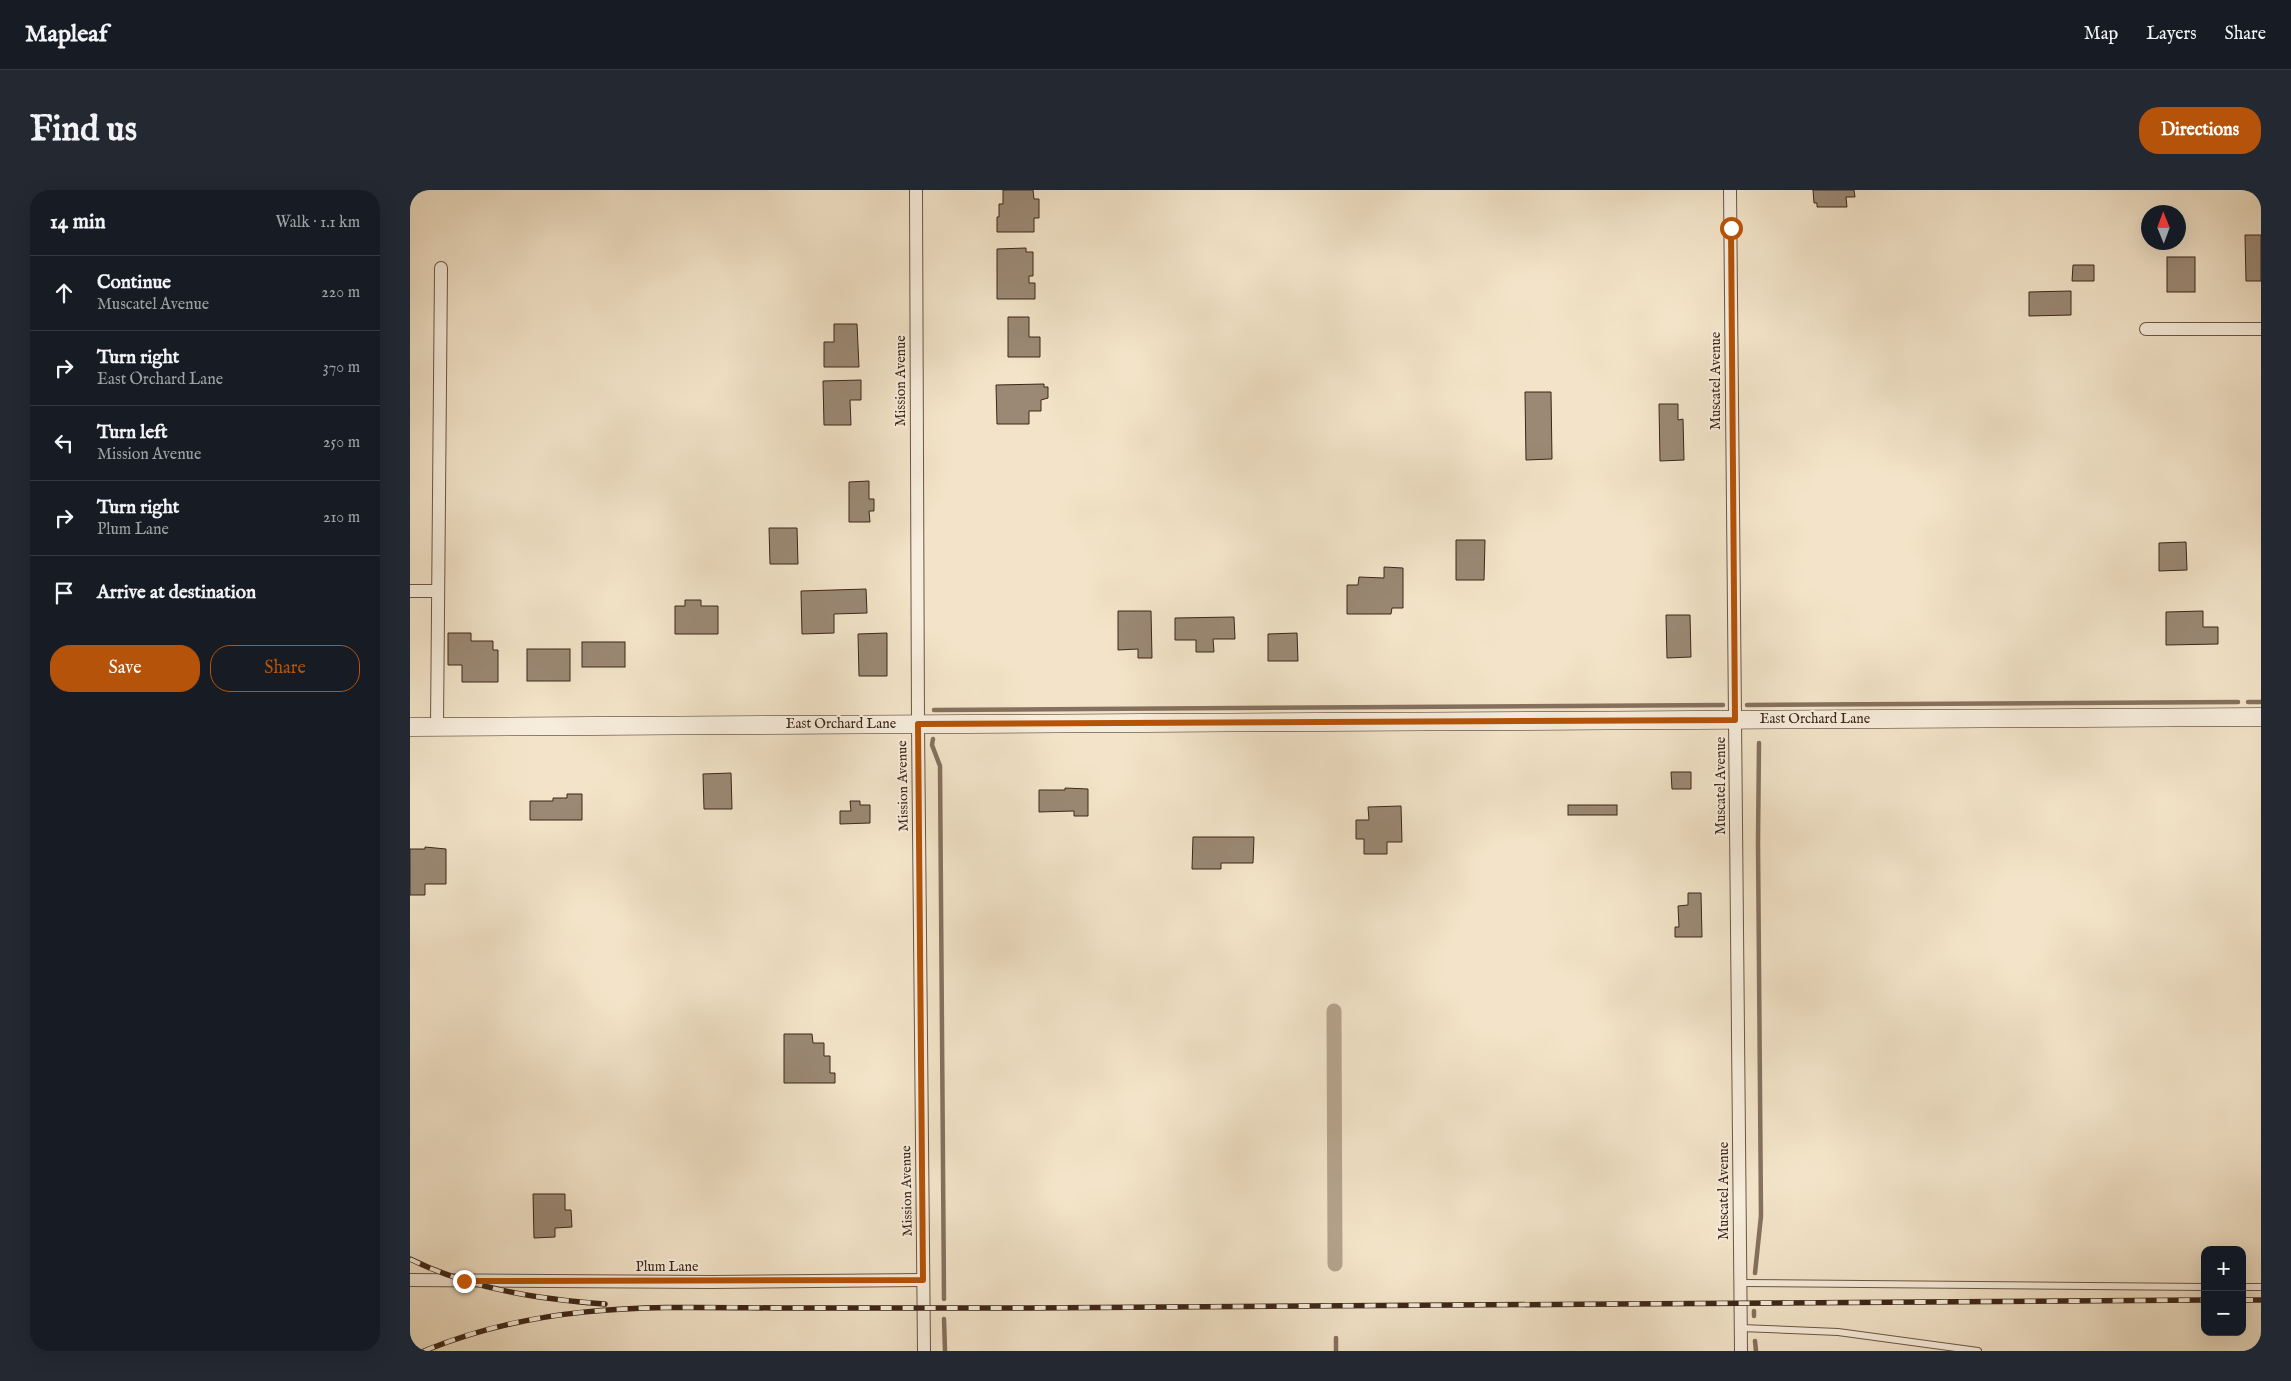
<!DOCTYPE html>
<html lang="en">
<head>
<meta charset="utf-8">
<style>
  body { margin:0; font-family:"IM FELL English",serif; background:#242831; color:#f1f3f6 }
  .controls { position:absolute; right:15px; bottom:15px; display:grid; overflow:hidden; border-radius:10px; box-shadow:0 5px 20px #0002 }
  .controls button { width:45px; height:45px; display:grid; place-items:center; padding:0; border:0; border-bottom:1px solid #363941; background:#171b24; color:#f1f3f6; font:25px sans-serif }
  .compass { position:absolute; left:1731px; top:15px; width:45px; height:45px; border-radius:50%; background:#171b24; box-shadow:0 5px 20px #0002; rotate:359deg }
  .stop { position:absolute; width:15px; height:15px; margin:-11px; border:4px solid #b45309; border-radius:50%; background:#fff }
  .stop.end { background:#b45309; border-color:#fff; box-shadow:0 1px 5px #0008 }
  .list { margin:0; padding:0; list-style:none }
  h2 { display:flex; justify-content:space-between; align-items:center; height:65px; margin:0; padding:0 20px; font-size:21px }
  h2 small { font-size:16px; font-weight:400; color:#9ea1a6 }
  .list li { display:grid; grid-template-columns:32px 1fr auto; gap:15px; align-items:center; box-sizing:border-box; height:75px; padding:0 20px; border-top:1px solid #363941 }
  .list b { display:block; font-size:19px; white-space:nowrap }
  .list p { margin:0; font-size:16px; white-space:nowrap; color:#9ea1a6 }
  .list em { font-size:16px; font-style:normal; color:#9ea1a6 }
  .actions { display:flex; gap:10px; padding:15px 20px }
  .actions a { flex:1; padding:11px 0; border:1px solid #b45309; border-radius:20px; text-align:center; font-size:18px; color:#b45309 }
  .actions .main { background:#b45309; color:#fff }
  .icon { flex:none; width:28px; height:28px; fill:none; stroke:currentColor; stroke-width:2; stroke-linecap:round; stroke-linejoin:round }
  .map { position:relative; flex:none; width:1851px; height:1161px; overflow:hidden; border-radius:20px }
  header { display:flex; align-items:center; gap:30px; box-sizing:border-box; height:70px; padding:0 25px; background:#171b24; border-bottom:1px solid #363941 }
  header strong { font-size:24px }
  nav { display:flex; gap:28px; margin-inline-start:auto; font-size:18px }
  .intro { display:flex; align-items:center; justify-content:space-between; box-sizing:border-box; height:120px; padding:0 30px }
  h1 { margin:0; font-size:35px }
  .button { padding:12px 22px; border-radius:20px; background:#b45309; color:#fff; font-size:18px; font-weight:700 }
  main { display:flex; gap:30px; padding:0 30px }
  aside { flex:1; background:#171b24; border-radius:20px; box-shadow:0 5px 20px #0002 }
  .map>svg:first-child { display:block }
  .lines { fill:none; stroke-linecap:round; stroke-linejoin:round }
  .stream { stroke:#85715f; stroke-width:4.5 }
  .canal { stroke:#b5a38d; stroke-width:15 }
  .building { fill:#9b8975; stroke:#3c2619 }
  .lane-casing { stroke:#6a5645; stroke-width:8 }
  .street-casing { stroke:#6a5645; stroke-width:14 }
  .secondary-casing { stroke:#3c2619; stroke-width:19 }
  .lane { stroke:#f7eddc; stroke-width:6 }
  .street { stroke:#f7eddc; stroke-width:12 }
  .secondary { stroke:#f7eddc; stroke-width:18 }
  .rail-casing { stroke:#3c2619; stroke-width:5.5 }
  .rail { stroke:#f7eddc; stroke-width:4; stroke-dasharray:11; stroke-linecap:butt }
  .route { stroke:#b45309; stroke-width:6 }
  .labels { text-anchor:middle; dominant-baseline:central; stroke-width:4; stroke-linejoin:round; paint-order:stroke }
  .street-label { font-size:14px; fill:#3c2619; stroke:#f7eddc }
</style>
</head>
<body>
<header>
<strong>Mapleaf</strong>
<nav><a>Map</a><a>Layers</a><a>Share</a></nav>
</header>
<div class="intro"><h1>Find us</h1><a class="button">Directions</a></div>
<main>
<aside>
<h2>14 min<small>Walk · 1.1 km</small></h2>
<ul class="list">
<li><svg class="icon" aria-label="ahead" viewBox="0 0 24 24"><path d="M12 20V5M6 11l6-6 6 6"/></svg><div><b>Continue</b><p>Muscatel Avenue</p></div><em>220 m</em></li>
<li><svg class="icon" aria-label="right" viewBox="0 0 24 24"><path d="M7 20v-9h11M14 6l5 5-5 5"/></svg><div><b>Turn right</b><p>East Orchard Lane</p></div><em>370 m</em></li>
<li><svg class="icon" aria-label="left" viewBox="0 0 24 24"><path d="M17 20v-9H6M10 6l-5 5 5 5"/></svg><div><b>Turn left</b><p>Mission Avenue</p></div><em>250 m</em></li>
<li><svg class="icon" aria-label="right" viewBox="0 0 24 24"><path d="M7 20v-9h11M14 6l5 5-5 5"/></svg><div><b>Turn right</b><p>Plum Lane</p></div><em>210 m</em></li>
<li><svg class="icon" aria-label="arrive" viewBox="0 0 24 24"><path d="M6 21V4h12l-3 4 3 4H6"/></svg><div><b>Arrive at destination</b></div></li>
</ul>
<div class="actions"><a class="main">Save</a><a>Share</a></div>
</aside>
<div class="map">
<svg width="1851" height="1161" viewBox="0 0 1851 1161">
  <rect width="100%" height="100%" fill="#f3e4c9"/>
  <filter id="stains"><feTurbulence type="fractalNoise" baseFrequency=".004" numOctaves="4"/><feColorMatrix values="0 0 0 0 .2 0 0 0 0 .09 0 0 0 0 .02 0 0 0 .5 -.17"/></filter>
  <radialGradient id="worn" r=".72"><stop offset=".6" stop-color="#630" stop-opacity="0"/><stop offset="1" stop-color="#630" stop-opacity=".3"/></radialGradient>
  <g class="lines">
    <g class="stream">
      <path d="M1838,512H1851"/>
      <path d="M1337,515L1828,512"/>
      <path d="M524,520L1313,515"/>
      <path d="M523,549L522,555L530,576L534,1109"/>
      <path d="M1345,1083L1351,1026L1348,652L1349,553"/>
      <path d="M1344,1121V1126"/>
      <path d="M534,1129L535,1161"/>
      <path d="M926,1148V1161"/>
      <path d="M1345,1151L1346,1161"/>
    </g>
    <path class="canal" d="M924,821L925,1074"/>
  </g>
  <g class="building">
    <path d="M593,0H623L624,9H629V28H624V42H587V27H589V14H593Z"/>
    <path d="M1403,0H1444L1445,7H1436L1437,17H1407V13H1404Z"/>
    <path d="M1835,45H1851V91H1836Z"/>
    <path d="M616,58V62H623V86H619V93H625V109H587V59Z"/>
    <rect x="1757" y="67" width="28" height="35"/>
    <path d="M1663,75H1684V91H1662Z"/>
    <path d="M1661,101V125L1619,126V102Z"/>
    <path d="M598,127H619V147H630V167H598Z"/>
    <path d="M424,134H447L449,177H414V152H424Z"/>
    <path d="M451,190V210H440L441,235H414L413,191Z"/>
    <path d="M634,194V197H638V208L631,210V221H619V234H587L586,195Z"/>
    <path d="M1115,202H1141L1142,269L1116,270Z"/>
    <path d="M1249,214H1268V230L1273,229L1274,270L1250,271Z"/>
    <path d="M459,291V309H464V321H459L460,332H439V292Z"/>
    <path d="M359,338H387L388,374H360Z"/>
    <path d="M1046,350H1075L1074,390H1046Z"/>
    <path d="M1776,352L1777,380L1749,381V353Z"/>
    <path d="M974,377L993,378V418H982L981,424H937V395H948L949,387L974,388Z"/>
    <path d="M456,399L457,423L424,424V443L392,444L391,401Z"/>
    <path d="M275,410H291V416H308V444H265V416H275Z"/>
    <path d="M708,421H741L742,468H728V459L708,460Z"/>
    <path d="M1793,421V437H1808V454L1756,455V422Z"/>
    <path d="M1256,425H1280L1281,467L1257,468Z"/>
    <path d="M824,427L825,449H803L804,462H786V450H765V428Z"/>
    <path d="M38,443H61V451H83V460H88V492H52V475H38Z"/>
    <path d="M477,443V486H449L448,444Z"/>
    <path d="M887,443L888,471H858V444Z"/>
    <rect x="172" y="452" width="43" height="25"/>
    <rect x="117" y="459" width="43" height="32"/>
    <path d="M1261,582H1281V599H1262Z"/>
    <path d="M321,583L322,619H294L293,584Z"/>
    <path d="M655,598L678,599V626H664V621L629,622V600H655Z"/>
    <path d="M157,604H172V630H120V611H143V608H157Z"/>
    <path d="M440,611H450V615H460V633L430,634V621H441Z"/>
    <rect x="1158" y="615" width="49" height="10"/>
    <path d="M991,616L992,652H977V664H954V649H946V630H959L958,617Z"/>
    <path d="M783,647H844L843,673H811V679H782Z"/>
    <path d="M15,657L36,659V694H15V705H0V659H15Z"/>
    <path d="M1278,703H1291L1292,747H1265V737H1269L1268,716L1278,715Z"/>
    <path d="M374,844H402L403,853H414V866H420V883H425V893H374Z"/>
    <path d="M123,1004H155V1020H161L162,1037L145,1038V1047L124,1048Z"/>
  </g>
  <g class="lines">
    <g class="lane-casing">
      <g id="lane">
        <path d="M1330,1093L1795,1097"/>
        <path d="M1832,1097H1851"/>
        <path d="M1331,1138L1428,1142L1568,1161"/>
      </g>
    </g>
    <g class="street-casing">
      <g id="street">
        <path d="M506,0L508,534L514,1161"/>
        <path d="M1320,0L1331,1161"/>
        <path d="M1736,139H1851"/>
        <path d="M0,401H27"/>
        <path d="M27,536L31,78"/>
        <path d="M0,1090L301,1092L513,1090"/>
      </g>
    </g>
    <g class="secondary-casing">
      <path id="secondary" d="M0,537L1851,527"/>
    </g>
    <use href="#lane" class="lane"/>
    <use href="#street" class="street"/>
    <use href="#secondary" class="secondary"/>
    <g class="rail-casing">
      <g id="rail">
        <path d="M0,1069C61,1099 128,1109 195,1114"/>
        <path d="M1832,1110H1851"/>
        <path d="M14,1161C134,1112 241,1117 367,1118C451,1118 535,1118 619,1118C1011,1115 1403,1113 1795,1110"/>
      </g>
    </g>
    <use href="#rail" class="rail"/>
  </g>
  <g class="lines">
    <path class="route" d="M54,1091L513,1090L508,534L1325,530L1321,38"/>
  </g>
  <g class="labels">
    <g class="street-label">
      <text transform="translate(491 191) rotate(-90)">Mission Avenue</text>
      <text transform="translate(1306 191) rotate(-90)">Muscatel Avenue</text>
      <text x="1405" y="529">East Orchard Lane</text>
      <text x="431" y="534">East Orchard Lane</text>
      <text transform="translate(493 596) rotate(-91)">Mission Avenue</text>
      <text transform="translate(1311 596) rotate(-90)">Muscatel Avenue</text>
      <text transform="translate(497 1001) rotate(-91)">Mission Avenue</text>
      <text transform="translate(1314 1001) rotate(-90)">Muscatel Avenue</text>
      <text x="257" y="1077">Plum Lane</text>
    </g>
  </g>
  <rect width="100%" height="100%" filter="url(#stains)"/>
  <rect width="100%" height="100%" fill="url(#worn)"/>
</svg>
<div class="controls">
<button>+</button>
<button>−</button>
</div>
<svg class="compass" viewBox="-18 -18 36 36"><path d="M0-13l5 13h-10z" fill="#e53935"/><path d="M0 13l5-13h-10z" fill="#9ea1a6"/></svg>
<div class="stop" style="left:1321px;top:38px"></div>
<div class="stop end" style="left:54px;top:1091px"></div>
</div>
</main>
</body>
</html>
